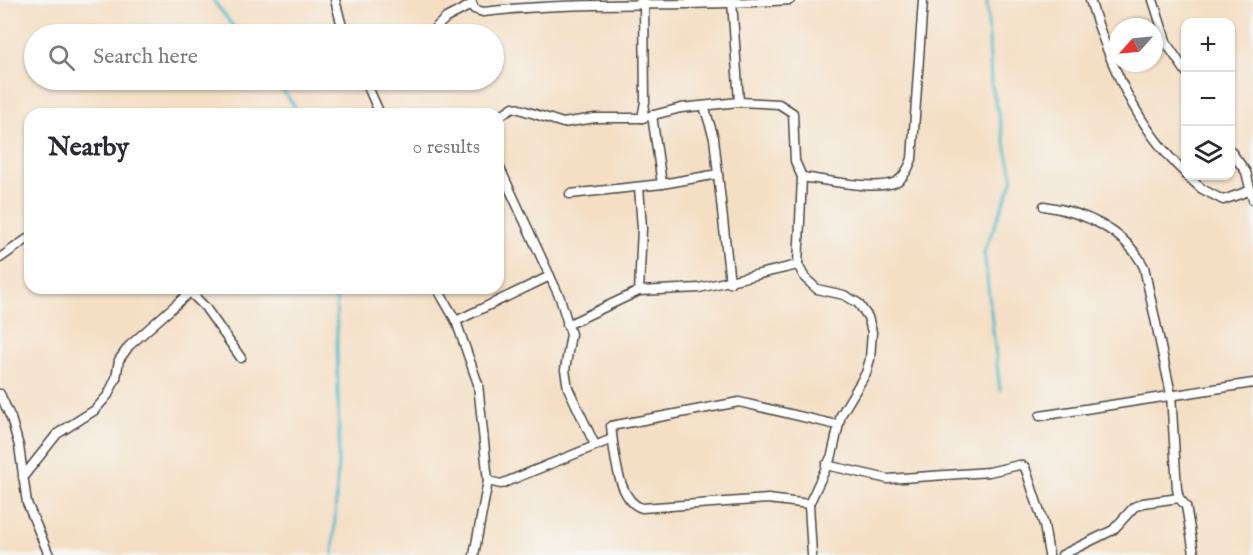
<!DOCTYPE html>
<html lang="en">
<head>
<meta charset="utf-8">
<style>
  body { margin:0; font-family:"IM FELL English",serif; background:#f2f2f3; color:#2b2b33 }
  .controls { position:absolute; right:18px; top:18px; display:grid; overflow:hidden; border-radius:12px; box-shadow:0 2px 4px #0004 }
  .controls button { width:54px; height:54px; display:grid; place-items:center; padding:0; border:0; border-bottom:2px solid #e1e1e2; background:#fff; color:#2b2b33; font:30px sans-serif }
  .compass { position:absolute; left:1109px; top:18px; width:54px; height:54px; border-radius:50%; background:#fff; box-shadow:0 2px 4px #0004; rotate:243deg }
  .list { margin:0; padding:0; list-style:none }
  h2 { display:flex; justify-content:space-between; align-items:center; height:78px; margin:0; padding:0 24px; font-size:26px }
  h2 small { font-size:20px; font-weight:400; color:#7c7c81 }
  .icon { flex:none; width:33px; height:33px; fill:none; stroke:currentColor; stroke-width:2; stroke-linecap:round; stroke-linejoin:round }
  .map { position:relative; flex:none; width:1253px; height:555px; overflow:hidden }
  .search { position:absolute; background:#fff; box-shadow:0 2px 4px #0004; left:24px; top:24px; width:480px; height:66px; display:flex; align-items:center; gap:15px; box-sizing:border-box; padding:0 21px; border-radius:33px; color:#7c7c81; font-size:22px }
  .panel { position:absolute; background:#fff; box-shadow:0 2px 4px #0004; left:24px; top:108px; width:480px; height:186px; border-radius:18px }
  .map>svg:first-child { display:block }
  .lines { fill:none; stroke-linecap:round; stroke-linejoin:round }
  .stream { stroke:#50bacd; stroke-width:3 }
  .minor-casing { stroke:#494642; stroke-width:11 }
  .minor { stroke:#fff; stroke-width:8 }
</style>
</head>
<body>
<div class="map">
<svg width="1253" height="555" viewBox="0 0 1253 555">
  <rect width="100%" height="100%" fill="#f6f6f2"/>
  <filter id="ink" filterUnits="userSpaceOnUse"><feTurbulence type="fractalNoise" baseFrequency=".0167" numOctaves="2"/><feDisplacementMap in="SourceGraphic" scale="12" xChannelSelector="R" yChannelSelector="G"/><feConvolveMatrix kernelMatrix="1 2 1 2 8 2 1 2 1" color-interpolation-filters="sRGB"/></filter>
  <filter id="wash" filterUnits="userSpaceOnUse"><feTurbulence type="fractalNoise" baseFrequency=".008" numOctaves="4" result="noise"/><feDisplacementMap in="SourceGraphic" scale="24" xChannelSelector="R" yChannelSelector="G"/><feGaussianBlur stdDeviation="1.35" result="paint"/><feColorMatrix in="noise" values="0 0 0 0 0 0 0 0 0 0 0 0 0 0 0 0 0 1.4 0 .05"/><feComposite in="paint" operator="in"/></filter>
  <g filter="url(#wash)">
    <rect width="100%" height="100%" fill="#f4dfc5"/>
    <g class="lines">
      <g class="stream">
        <path d="M213,0L239,34"/>
        <path d="M987,0L991,82L1013,179L984,252L1000,390"/>
        <path d="M274,80L294,105L296,114"/>
        <path d="M333,555L339,443L336,288"/>
      </g>
    </g>
  </g>
  <g filter="url(#ink)">
    <g class="lines">
      <g class="minor-casing">
        <g id="minor">
          <path d="M335,0L344,34"/>
          <path d="M471,0L474,9L483,12C584,0 688,8 790,0"/>
          <path d="M1090,0C1110,64 1136,127 1186,174"/>
          <path d="M1153,0L1167,44L1186,72"/>
          <path d="M641,1L644,2L645,102L642,118"/>
          <path d="M732,1L739,102"/>
          <path d="M429,34L446,18L471,5"/>
          <path d="M365,80L380,114"/>
          <path d="M704,106L714,138L730,283"/>
          <path d="M498,117L513,107L563,123L595,118H642L681,108L739,102L779,104L793,113L795,161L802,177L798,265L805,278L817,289L844,295L858,303L868,317L872,332L870,359L866,373L841,415L832,455L809,504L812,555"/>
          <path d="M1230,150L1246,172L1253,200"/>
          <path d="M498,164L560,298L571,334L565,370L568,388L595,445"/>
          <path d="M1187,176L1202,189L1223,200L1249,191"/>
          <path d="M802,177C825,180 875,191 896,182C904,178 909,167 912,159L923,0"/>
          <path d="M662,184L718,174"/>
          <path d="M570,194L662,184L652,115"/>
          <path d="M1044,206C1084,212 1125,230 1144,267L1171,394L1177,489L1179,498L1186,506L1194,553"/>
          <path d="M0,258L30,237"/>
          <path d="M186,288L205,307L241,358"/>
          <path d="M437,288L456,321L478,384L488,481L474,555"/>
          <path d="M639,291L642,228L639,187"/>
          <path d="M456,321L550,276"/>
          <path d="M567,325L639,291L699,288L798,265"/>
          <path d="M0,394L11,418L19,446L27,503L49,555"/>
          <path d="M1040,416L1253,383"/>
          <path d="M826,465L888,479L989,472L1019,465L1025,467L1044,525L1049,555"/>
          <path d="M23,477L57,434L95,410L108,395L116,378L119,360L129,346L189,293"/>
          <path d="M488,481L501,484L612,439"/>
          <path d="M809,504L768,499L642,508C617,501 614,449 611,426L739,402L837,425"/>
          <path d="M1062,555L1113,530L1134,507L1143,503L1179,498"/>
        </g>
      </g>
      <use href="#minor" class="minor"/>
    </g>
  </g>
</svg>
<div class="controls">
<button>+</button>
<button>−</button>
<button><svg class="icon" aria-label="layers" viewBox="0 0 24 24"><path d="M12 4l9 5-9 5-9-5zM3 14l9 5 9-5"/></svg></button>
</div>
<svg class="compass" viewBox="-18 -18 36 36"><path d="M0-13l5 13h-10z" fill="#e53935"/><path d="M0 13l5-13h-10z" fill="#7c7c81"/></svg>
<div class="search"><svg class="icon" aria-label="search" viewBox="0 0 24 24"><circle cx="10" cy="10" r="6"/><path d="M15 15l6 6"/></svg>Search here</div>
<section class="panel">
<h2>Nearby<small>0 results</small></h2>
<ul class="list">
</ul>
</section>
</div>
</body>
</html>
